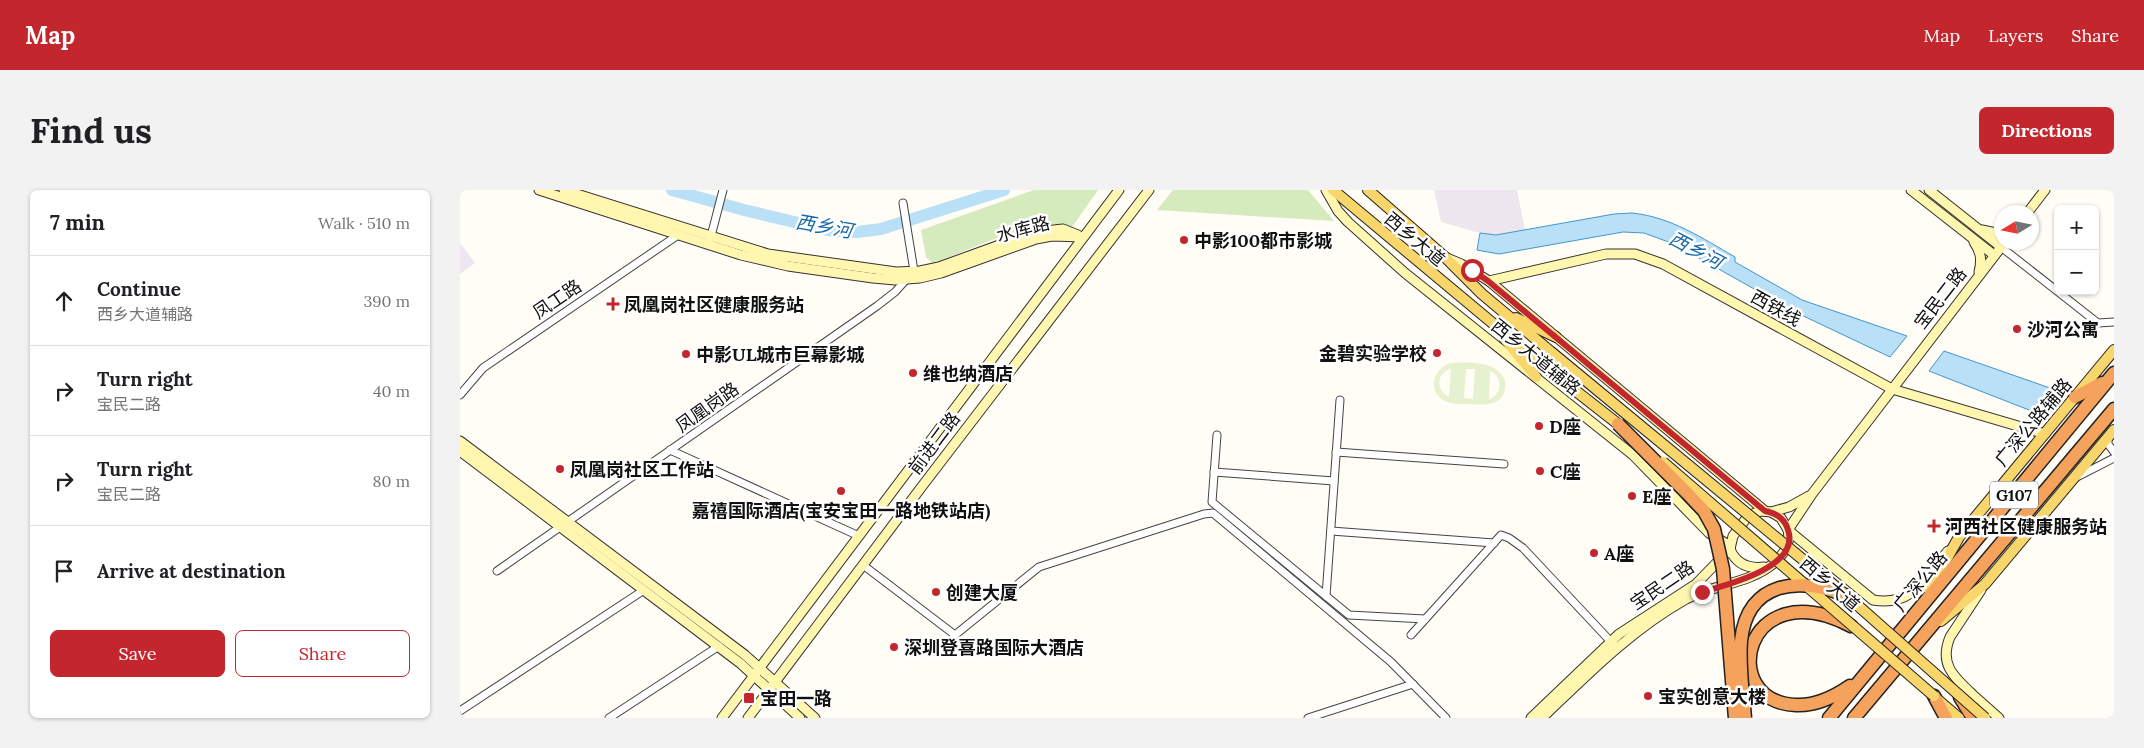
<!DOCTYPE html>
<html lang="en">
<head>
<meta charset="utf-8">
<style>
  body { margin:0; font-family:Lora,"Noto Sans SC",serif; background:#f2f2f2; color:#202124 }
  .controls { position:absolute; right:15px; top:15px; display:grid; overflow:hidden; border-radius:8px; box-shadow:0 1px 4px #0004 }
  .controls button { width:45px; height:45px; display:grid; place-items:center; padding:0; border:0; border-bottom:1px solid #e0e0e0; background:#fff; color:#202124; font:25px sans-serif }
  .compass { position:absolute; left:1534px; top:15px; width:45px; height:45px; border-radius:50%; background:#fff; box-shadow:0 1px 4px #0004; rotate:260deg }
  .stop { position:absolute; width:15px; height:15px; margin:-11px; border:4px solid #c4262e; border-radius:50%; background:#fff }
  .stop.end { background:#c4262e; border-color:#fff; box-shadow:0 1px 5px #0008 }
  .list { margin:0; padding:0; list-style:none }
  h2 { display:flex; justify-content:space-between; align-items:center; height:65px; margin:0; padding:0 20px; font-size:21px }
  h2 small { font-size:16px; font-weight:400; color:#757577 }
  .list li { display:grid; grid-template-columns:32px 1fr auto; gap:15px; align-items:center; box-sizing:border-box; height:90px; padding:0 20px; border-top:1px solid #e0e0e0 }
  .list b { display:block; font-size:19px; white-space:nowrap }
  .list p { margin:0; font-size:16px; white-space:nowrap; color:#757577 }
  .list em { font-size:16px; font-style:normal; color:#757577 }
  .actions { display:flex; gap:10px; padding:15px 20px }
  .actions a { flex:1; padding:11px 0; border:1px solid #c4262e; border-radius:8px; text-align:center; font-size:18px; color:#c4262e }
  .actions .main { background:#c4262e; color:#fff }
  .icon { flex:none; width:28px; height:28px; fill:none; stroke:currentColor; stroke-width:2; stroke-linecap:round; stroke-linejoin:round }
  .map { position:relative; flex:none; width:1654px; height:528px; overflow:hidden; border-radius:8px }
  header { display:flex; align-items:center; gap:30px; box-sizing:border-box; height:70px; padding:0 25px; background:#c4262e; color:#fff }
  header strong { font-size:24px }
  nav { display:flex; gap:28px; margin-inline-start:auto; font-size:18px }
  .intro { display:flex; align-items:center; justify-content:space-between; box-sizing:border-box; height:120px; padding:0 30px }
  h1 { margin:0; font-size:35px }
  .button { padding:12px 22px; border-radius:8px; background:#c4262e; color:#fff; font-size:18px; font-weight:700 }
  main { display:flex; gap:30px; padding:0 30px }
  aside { flex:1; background:#fff; border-radius:8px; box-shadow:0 1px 4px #0004 }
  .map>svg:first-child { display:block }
  .industrial { fill:#eee6ef }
  .green { fill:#d5ebbd }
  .pitch { fill:#e6f2cf; fill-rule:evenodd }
  .water { fill:#b9e0f7; stroke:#3f96cf }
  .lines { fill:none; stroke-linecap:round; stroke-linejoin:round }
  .river { stroke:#b9e0f7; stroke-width:12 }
  .street-casing { stroke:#444; stroke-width:9 }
  .secondary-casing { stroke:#333; stroke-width:11 }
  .primary-casing { stroke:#222; stroke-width:12 }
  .highway-casing { stroke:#222; stroke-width:15 }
  .street { stroke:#fff; stroke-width:7 }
  .secondary { stroke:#fff6b0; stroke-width:9 }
  .primary { stroke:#f9d66b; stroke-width:10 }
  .highway { stroke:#f5a25d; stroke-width:12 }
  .primary-bridge-casing { stroke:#222; stroke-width:12; stroke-linecap:butt }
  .highway-bridge-casing { stroke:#222; stroke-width:15; stroke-linecap:butt }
  .primary-bridge { stroke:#f9d66b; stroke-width:10 }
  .highway-bridge { stroke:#f5a25d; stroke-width:12 }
  .route { stroke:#c4262e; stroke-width:6 }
  .poi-dot { fill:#c4262e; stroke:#fff; stroke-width:2 }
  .labels { text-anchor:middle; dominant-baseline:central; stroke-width:5; stroke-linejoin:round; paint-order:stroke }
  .shield { fill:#fff; stroke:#585858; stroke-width:1 }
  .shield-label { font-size:16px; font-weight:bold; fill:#111 }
  .street-label { font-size:18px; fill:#111; stroke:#fff }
  .poi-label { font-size:18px; font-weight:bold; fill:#111; stroke:#fff; text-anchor:start }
  .water-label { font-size:19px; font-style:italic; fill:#1768a6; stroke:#fff }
</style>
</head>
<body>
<header>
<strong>Map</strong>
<nav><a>Map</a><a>Layers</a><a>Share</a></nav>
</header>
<div class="intro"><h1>Find us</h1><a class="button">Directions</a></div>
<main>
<aside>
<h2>7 min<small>Walk · 510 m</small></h2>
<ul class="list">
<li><svg class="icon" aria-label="ahead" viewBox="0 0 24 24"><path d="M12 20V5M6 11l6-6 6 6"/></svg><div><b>Continue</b><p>西乡大道辅路</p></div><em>390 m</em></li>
<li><svg class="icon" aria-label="right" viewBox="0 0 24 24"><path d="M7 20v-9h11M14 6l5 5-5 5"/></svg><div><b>Turn right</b><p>宝民二路</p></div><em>40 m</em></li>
<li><svg class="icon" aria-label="right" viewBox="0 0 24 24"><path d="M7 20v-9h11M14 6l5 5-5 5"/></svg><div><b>Turn right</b><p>宝民二路</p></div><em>80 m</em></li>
<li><svg class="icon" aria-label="arrive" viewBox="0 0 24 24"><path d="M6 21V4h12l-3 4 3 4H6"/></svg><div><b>Arrive at destination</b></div></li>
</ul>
<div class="actions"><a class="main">Save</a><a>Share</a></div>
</aside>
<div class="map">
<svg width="1654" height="528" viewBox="0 0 1654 528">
  <rect width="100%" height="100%" fill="#fffdf5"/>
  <g class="industrial">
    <path d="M974,0H1057L1065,40L1036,45L1020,43L981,32Z"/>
    <path d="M0,53L15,73L0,84Z"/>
  </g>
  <g class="green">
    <path d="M574,0H638L612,37C584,23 506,61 476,73H472L466,67L461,40Z"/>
    <path d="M713,0H848L874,31L697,20Z"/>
  </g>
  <path class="pitch" d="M990,173C1008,172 1038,170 1045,191C1047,218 1025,215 1006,214C998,214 989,214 983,210C967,199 974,179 990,173ZM990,179H991L989,207C976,200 976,184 990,179ZM1006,179H1015L1013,209L1004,208ZM1030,181C1044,187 1042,204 1029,210Z"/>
  <g class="water">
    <path d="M1172,23C1211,27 1242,48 1275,67V72L1342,110L1447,146L1430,167L1337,123L1214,54L1184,43L1163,42L1039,64L1017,60L1020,43L1036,45L1154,24Z"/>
    <path d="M1484,161L1590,198L1609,200L1587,227L1469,181Z"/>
  </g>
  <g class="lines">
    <path class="river" d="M212,0L284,20L372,41L397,42L421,39L544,0"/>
    <g class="street-casing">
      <g id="street">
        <path d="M250,50L263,0"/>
        <path d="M1541,57L1634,130L1638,133L1654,132"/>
        <path d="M0,205L23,178L218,45"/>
        <path d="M757,245L752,312L889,425L965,429"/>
        <path d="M1648,248V254L1654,262"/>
        <path d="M210,260L399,346"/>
        <path d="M876,262L1044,274"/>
        <path d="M754,282L874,291"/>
        <path d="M1615,288L1654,268"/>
        <path d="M871,341L1034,353"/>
        <path d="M403,375L495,445L579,377L744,324L753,323L931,472L986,528"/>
        <path d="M37,381L417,116L435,102L454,81L443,13"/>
        <path d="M866,406L880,210"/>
        <path d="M951,445L1041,345L1049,348L1063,358L1154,455"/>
        <path d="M0,521L184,400"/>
        <path d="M149,528L259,456"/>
        <path d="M848,528L953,494"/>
      </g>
    </g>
    <g class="secondary-casing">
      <g id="secondary">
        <path d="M79,0L281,65L328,76L413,88L435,90L460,88L481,83L576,49L592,46L623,47"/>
        <path d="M104,0L308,64L436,82L460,81L479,77L575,42L603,39L618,45"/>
        <path d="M866,0L878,21L888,32L945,83L1173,265L1249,343L1270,356"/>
        <path d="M1451,0L1534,65"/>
        <path d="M1469,0L1541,57"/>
        <path d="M1568,22L1585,0"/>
        <path d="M1522,40L1536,43H1542"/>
        <path d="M1514,52C1521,62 1522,70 1519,82"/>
        <path d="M987,68L1001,74L1029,91L1305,321"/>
        <path d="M1029,91L1146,64H1175L1203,74L1432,199L1585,244"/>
        <path d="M0,251L285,465L355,528"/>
        <path d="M0,261L280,473L340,528"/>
        <path d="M1311,322L1321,328L1328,340L1413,410C1453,417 1465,388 1488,361"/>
        <path d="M1270,359C1276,374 1288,379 1304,377"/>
        <path d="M1521,400L1490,447C1479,474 1493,486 1512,504C1521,512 1530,520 1539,528"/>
        <path d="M262,528L659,0"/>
        <path d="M288,528L463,295L689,0"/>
        <path d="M1071,528L1159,444L1236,394L1270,359L1273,346L1288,326L1300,321L1311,322L1329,317L1349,306"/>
        <path d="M1082,528C1128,484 1171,440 1226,409C1255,394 1289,394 1314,373C1324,364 1331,354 1328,340L1352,304L1545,52"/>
      </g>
    </g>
    <g class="primary-casing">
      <g id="primary">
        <path d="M873,0L1084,176L1158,234"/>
        <path d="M908,0L986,68L1022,104L1090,161"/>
        <path d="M1056,128L1096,147"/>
        <path d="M1045,149L1076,187"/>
        <path d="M1469,400L1499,347L1654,160"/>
        <path d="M1481,431L1525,394L1654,240"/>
        <path d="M1478,510L1499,528"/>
      </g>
    </g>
    <g class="highway-casing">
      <g id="highway">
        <path d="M1615,207L1642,193"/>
        <path d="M1390,496C1374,507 1356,516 1336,515C1256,512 1283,380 1391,436"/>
        <path d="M1474,506L1486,528"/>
        <path d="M1500,507L1513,528"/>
        <path d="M1369,528L1654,183"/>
        <path d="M1394,528L1654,219"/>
      </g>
    </g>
    <use href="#street" class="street"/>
    <use href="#secondary" class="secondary"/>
    <use href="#primary" class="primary"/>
    <use href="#highway" class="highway"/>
    <g class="primary-bridge-casing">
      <g id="primary-bridge">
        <path d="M1090,161L1387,406L1525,528"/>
        <path d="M1203,272L1474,506"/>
      </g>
    </g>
    <g class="highway-bridge-casing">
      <g id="highway-bridge">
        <path d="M1158,234L1227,303L1244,321L1254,339L1263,379L1275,528"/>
        <path d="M1285,528C1283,503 1279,476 1281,451C1287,390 1341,386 1387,406"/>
      </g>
    </g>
    <use href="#primary-bridge" class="primary-bridge"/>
    <use href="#highway-bridge" class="highway-bridge"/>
  </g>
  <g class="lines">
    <path class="route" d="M1012,80L1028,91L1305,321C1316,323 1325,329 1328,340C1341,377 1266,395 1242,402"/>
  </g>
  <g class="poi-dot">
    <circle cx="724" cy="50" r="5"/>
    <path d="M150.5 106.5h5v5h5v5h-5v5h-5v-5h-5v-5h5z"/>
    <circle cx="1557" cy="139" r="5"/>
    <circle cx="977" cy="163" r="5"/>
    <circle cx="226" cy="164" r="5"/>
    <circle cx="453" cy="183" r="5"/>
    <circle cx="1079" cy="236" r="5"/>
    <circle cx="100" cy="279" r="5"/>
    <circle cx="1080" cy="281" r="5"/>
    <circle cx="381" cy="301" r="5"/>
    <circle cx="1172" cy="306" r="5"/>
    <path d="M1471.5 328.5h5v5h5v5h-5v5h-5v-5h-5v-5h5z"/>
    <circle cx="1134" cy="363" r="5"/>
    <circle cx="476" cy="402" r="5"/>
    <circle cx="434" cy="457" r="5"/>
    <circle cx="1188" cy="506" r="5"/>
    <rect x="283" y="502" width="12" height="12" rx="2.5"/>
  </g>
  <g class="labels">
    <rect class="shield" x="1530" y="291.5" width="48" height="27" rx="4"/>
    <g class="shield-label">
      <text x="1554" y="305">G107</text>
    </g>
    <g class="street-label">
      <text transform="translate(563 39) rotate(-15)">水库路</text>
      <text transform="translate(955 49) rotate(40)">西乡大道</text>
      <text transform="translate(1480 108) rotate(-52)">宝民二路</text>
      <text transform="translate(97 109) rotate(-34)">凤工路</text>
      <text transform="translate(1316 118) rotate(29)">西铁线</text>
      <text transform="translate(1076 167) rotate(39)">西乡大道辅路</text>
      <text transform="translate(247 217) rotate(-35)">凤凰岗路</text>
      <text transform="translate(1573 232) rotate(-50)">广深公路辅路</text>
      <text transform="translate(474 253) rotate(-53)">前进二路</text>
      <text transform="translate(1460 391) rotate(-50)">广深公路</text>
      <text transform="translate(1370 394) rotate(41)">西乡大道</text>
      <text transform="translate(1202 395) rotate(-34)">宝民二路</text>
    </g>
    <g class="poi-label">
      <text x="734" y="50">中影100都市影城</text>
      <text x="164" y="114">凤凰岗社区健康服务站</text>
      <text x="1567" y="139">沙河公寓</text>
      <text x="967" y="163" text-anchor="end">金碧实验学校</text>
      <text x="236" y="164">中影UL城市巨幕影城</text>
      <text x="463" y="183">维也纳酒店</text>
      <text x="1089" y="236">D座</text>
      <text x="110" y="279">凤凰岗社区工作站</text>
      <text x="1090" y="281">C座</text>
      <text x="1182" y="306">E座</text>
      <text x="381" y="320" text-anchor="middle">嘉禧国际酒店(宝安宝田一路地铁站店)</text>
      <text x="1485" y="336">河西社区健康服务站</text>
      <text x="1144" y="363">A座</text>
      <text x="486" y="402">创建大厦</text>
      <text x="444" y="457">深圳登喜路国际大酒店</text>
      <text x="1198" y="506">宝实创意大楼</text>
      <text x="300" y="508">宝田一路</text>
    </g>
    <g class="water-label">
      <text transform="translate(364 36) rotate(10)">西乡河</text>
      <text transform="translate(1236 60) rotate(28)">西乡河</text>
    </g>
  </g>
</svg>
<div class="controls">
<button>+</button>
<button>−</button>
</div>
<svg class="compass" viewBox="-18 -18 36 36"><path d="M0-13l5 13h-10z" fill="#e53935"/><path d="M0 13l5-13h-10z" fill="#757577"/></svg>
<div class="stop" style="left:1012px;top:80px"></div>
<div class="stop end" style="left:1242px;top:402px"></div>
</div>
</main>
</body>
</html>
